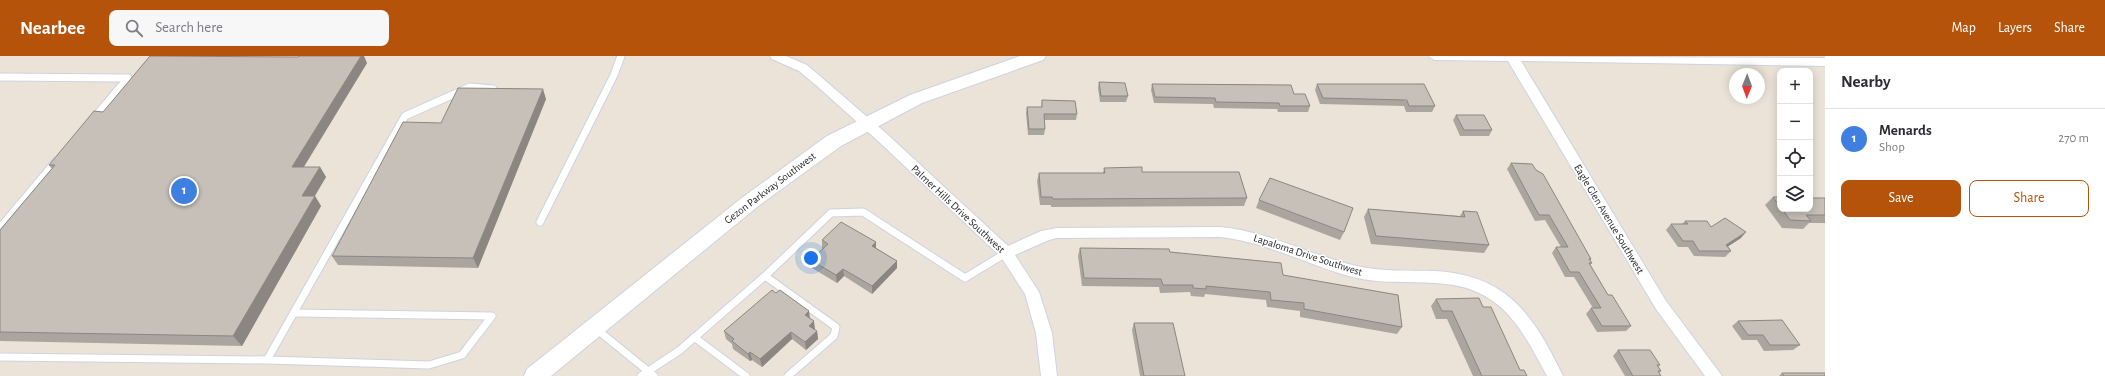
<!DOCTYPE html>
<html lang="en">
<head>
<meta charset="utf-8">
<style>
  body { margin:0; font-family:"Alegreya Sans",sans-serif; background:#f7f7f7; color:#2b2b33 }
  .controls { position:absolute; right:12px; top:12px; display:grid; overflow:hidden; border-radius:8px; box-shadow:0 2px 10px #0003 }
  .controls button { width:36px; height:36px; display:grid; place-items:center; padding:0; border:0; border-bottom:1px solid #e1e1e2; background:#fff; color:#2b2b33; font:20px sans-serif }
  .compass { position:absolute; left:1729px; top:12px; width:36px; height:36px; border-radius:50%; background:#fff; box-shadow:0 2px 10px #0003; rotate:181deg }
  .you { position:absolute; left:811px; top:202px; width:14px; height:14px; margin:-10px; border:3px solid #fff; border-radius:50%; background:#1a73e8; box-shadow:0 0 0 6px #1a73e833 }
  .badge { display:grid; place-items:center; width:26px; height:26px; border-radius:50%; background:#b45309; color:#fff; font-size:13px; font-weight:700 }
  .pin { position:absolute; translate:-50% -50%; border:2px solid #fff; box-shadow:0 1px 4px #0006 }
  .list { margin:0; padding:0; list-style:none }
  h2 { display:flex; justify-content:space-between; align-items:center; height:52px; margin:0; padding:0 16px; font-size:17px }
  h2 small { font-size:13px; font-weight:400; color:#7c7c81 }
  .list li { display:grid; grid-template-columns:26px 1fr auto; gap:12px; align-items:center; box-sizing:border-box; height:60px; padding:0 16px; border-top:1px solid #e1e1e2 }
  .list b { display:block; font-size:15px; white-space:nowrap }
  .list p { margin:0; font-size:13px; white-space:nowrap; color:#7c7c81 }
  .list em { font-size:13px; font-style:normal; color:#7c7c81 }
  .actions { display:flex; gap:8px; padding:12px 16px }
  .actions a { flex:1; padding:9px 0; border:1px solid #b45309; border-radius:8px; text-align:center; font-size:14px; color:#b45309 }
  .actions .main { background:#b45309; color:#fff }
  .icon { flex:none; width:22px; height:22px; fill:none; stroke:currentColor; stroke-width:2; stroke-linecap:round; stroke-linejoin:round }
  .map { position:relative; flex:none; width:1825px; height:320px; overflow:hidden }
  header { display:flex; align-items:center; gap:24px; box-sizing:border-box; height:56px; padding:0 20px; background:#b45309; color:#fff }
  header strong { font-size:19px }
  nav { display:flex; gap:22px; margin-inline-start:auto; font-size:14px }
  .search { width:280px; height:36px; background:#f7f7f7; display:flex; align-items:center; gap:10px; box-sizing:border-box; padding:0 14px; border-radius:8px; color:#7c7c81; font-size:15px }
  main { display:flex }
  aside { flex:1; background:#fff }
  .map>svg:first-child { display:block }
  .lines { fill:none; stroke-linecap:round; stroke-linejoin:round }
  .lane-casing { stroke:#ced2e2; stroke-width:9 }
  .street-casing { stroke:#ced2e2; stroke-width:2 }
  .secondary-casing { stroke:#ced2e2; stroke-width:2 }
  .lane { stroke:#fff; stroke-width:7 }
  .street { fill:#fff; fill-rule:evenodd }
  .secondary { fill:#fff; fill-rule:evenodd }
  .wall { fill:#aaa59e }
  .shaded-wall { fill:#8b8681 }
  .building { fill:#c6c0b8; stroke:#8b8681 }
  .labels { text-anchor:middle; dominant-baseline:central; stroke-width:3; stroke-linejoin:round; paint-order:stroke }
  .street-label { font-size:11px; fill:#282828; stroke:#fff }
</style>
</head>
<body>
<header>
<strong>Nearbee</strong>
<div class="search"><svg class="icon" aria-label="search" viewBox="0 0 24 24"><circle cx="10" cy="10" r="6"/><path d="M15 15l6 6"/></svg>Search here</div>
<nav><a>Map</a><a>Layers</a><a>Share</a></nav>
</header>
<main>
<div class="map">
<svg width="1825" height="320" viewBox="0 0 1825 320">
  <rect width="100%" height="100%" fill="#ebe3d8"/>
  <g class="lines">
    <g class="lane-casing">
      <g id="lane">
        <path d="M0,21L128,22L94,62"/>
        <path d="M540,166L614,19L621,0"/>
        <path d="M0,172L57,104"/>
        <path d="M765,220L831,157L863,156L965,222L1006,197"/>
        <path d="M595,272L654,320"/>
        <path d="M694,281L746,320"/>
        <path d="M0,301L267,304L405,60L470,31L493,33"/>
        <path d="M267,304L429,309L462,299L492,260L294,257"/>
        <path d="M641,320L680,294L765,220L836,271L834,280L788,320"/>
      </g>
    </g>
    <g class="street-casing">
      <g id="street">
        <path d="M770,0H786L807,9L887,78L1008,190L1041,175L1057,172L1220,171C1271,176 1309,199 1357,210C1383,216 1409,214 1435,215C1508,219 1534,260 1563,320H1547C1519,268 1500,230 1435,227C1409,225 1383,228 1357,222C1310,211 1269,186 1220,181L1057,182L1049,184L1015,199L1039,236L1052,277L1057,320H1041L1036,277L1025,238L1001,201L877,84L817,30L799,15L772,3Z"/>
        <path d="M1428,0L1825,2V10L1521,5L1666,245L1722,320H1705L1656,253L1508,5L1434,4Z"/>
      </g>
    </g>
    <g class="secondary-casing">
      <path id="secondary" d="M1020,0H1046L1043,4L922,47L841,90L757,151L551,320H524L527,313L743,141L827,80L910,39Z"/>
    </g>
    <use href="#lane" class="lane"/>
    <use href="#street" class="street"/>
    <use href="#secondary" class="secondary"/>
  </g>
  <g class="wall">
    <path d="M367,7L304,111H320L326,121L314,140H315L321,150L242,290L0,285V174L52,113L49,109L103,56Z"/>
    <path d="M1099,26L1128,40L1126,46H1100L1098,32Z"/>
    <path d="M1152,28L1294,38L1310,50L1308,56H1278L1277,53L1214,52L1213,48L1154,47L1151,34Z"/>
    <path d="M1317,28L1435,50L1432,56H1406L1404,50L1320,48L1315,34Z"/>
    <path d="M546,43L478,212L338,209L332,200L441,67Z"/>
    <path d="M1042,44L1077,58L1076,64H1044L1045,73L1044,79H1028L1026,57L1027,51H1041Z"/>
    <path d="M1456,59L1492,74L1489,80H1460L1453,64Z"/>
    <path d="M1511,107L1591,203L1590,205L1592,207L1590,209L1608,239L1631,270L1626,275L1597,276L1586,258L1591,252H1593L1574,221H1565L1552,197L1556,191H1561L1545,164L1535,165L1507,113Z"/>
    <path d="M1104,112L1142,116L1247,142L1244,150L1051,151V149H1040L1037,125L1039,117H1103Z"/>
    <path d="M1773,141H1780V153H1810L1825,142V167H1809L1803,173L1782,172L1765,149Z"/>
    <path d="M1259,144L1344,176L1340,184L1256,152Z"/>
    <path d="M1368,153L1460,160L1463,155L1489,189L1484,197L1371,188L1364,161Z"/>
    <path d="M1685,165L1711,171L1741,182L1728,190L1731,195L1725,201L1694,200L1688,191H1678L1666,174L1671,168H1682Z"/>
    <path d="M822,184L876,186V192L897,205V212L872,238L844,220L837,227L812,212L811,204L823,193L822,192Z"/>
    <path d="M1080,192L1170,196L1283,219L1402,271L1397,278L1300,261V255L1267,251L1266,244L1205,238L1204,241L1191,240L1190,236L1160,237L1159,231L1082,230L1078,200Z"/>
    <path d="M1436,243L1483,251L1520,314L1527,320H1473L1447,263H1436L1431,250Z"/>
    <path d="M810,263L815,273L814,274L817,275L818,283L806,294L792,283L762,311L752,304L750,305L733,293L732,288L726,283L724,275Z"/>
    <path d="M1738,265L1800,289L1793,294L1764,295L1757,284H1742L1732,270Z"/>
    <path d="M1134,267L1185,320H1140L1132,274Z"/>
    <path d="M1618,294L1660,309L1658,310L1661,315L1659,317L1661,320H1625L1613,300Z"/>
    <path d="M1782,317L1825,320H1779Z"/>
  </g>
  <g class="shaded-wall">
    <path d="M361,0H364L367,7L298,120L292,111Z"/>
    <path d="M543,33L546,43L478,212L473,202Z"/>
    <path d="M320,111L326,121L309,150L302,140Z"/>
    <path d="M315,140L321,150L242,290L233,280Z"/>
    <path d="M1746,176L1741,182L1721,195L1726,189Z"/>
    <path d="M876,186V194L872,190Z"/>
    <path d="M897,205V212L872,238V230Z"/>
    <path d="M843,213L844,220L837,227L836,219Z"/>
    <path d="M809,255L810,263L805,259Z"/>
    <path d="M814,265L815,273L810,278L809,270Z"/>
    <path d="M817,275L818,283L806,294L805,286Z"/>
    <path d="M791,276L792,283L762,311L760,303Z"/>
    <path d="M750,296L752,304L750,305L748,298Z"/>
  </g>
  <g class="building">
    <path d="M150,0L298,1L299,0H361L292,111H320L302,140H315L233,280L0,276V174L55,109H49L94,55L103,56Z"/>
    <path d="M1099,26L1125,27L1128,40H1101Z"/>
    <path d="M1152,28L1291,29L1294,38H1305L1310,50H1280L1279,47L1216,46L1215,42L1155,41Z"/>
    <path d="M1317,28H1424L1435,50H1409L1407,44L1323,42Z"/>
    <path d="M458,32L543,33L473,202L332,200L403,66L441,67Z"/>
    <path d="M1042,44L1075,45L1077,58H1044L1045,73H1029L1027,51H1042Z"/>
    <path d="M1456,59H1484L1492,74H1464Z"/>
    <path d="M1511,107L1532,108L1536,114L1543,118L1591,203H1589L1592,207H1589L1608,239H1612L1631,270H1602L1591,252H1601L1579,216H1570L1556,191H1568L1549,159H1539Z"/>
    <path d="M1142,111V116H1239L1247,142L1053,143L1052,141H1041L1039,117H1105L1104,112Z"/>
    <path d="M1270,122L1353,152L1344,176L1259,144Z"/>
    <path d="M1773,141H1780V151Z"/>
    <path d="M1810,142H1825V159H1806L1811,165L1790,164L1782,153H1810Z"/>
    <path d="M1368,153L1465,161L1463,155L1477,156L1489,189L1376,180Z"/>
    <path d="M1725,162L1746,176L1726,189L1731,195H1699L1693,185H1683L1671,168H1688L1685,165H1707L1711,171Z"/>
    <path d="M841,166L876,186L872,190L897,205L872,230L843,213L836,219L811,204L828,188L822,184Z"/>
    <path d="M1080,192L1169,193L1170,196L1281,207L1283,219L1398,239L1402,271L1304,253V247L1271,244L1270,236L1206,230V233L1193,232V229H1163L1161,223L1084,222Z"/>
    <path d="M772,234L776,237L780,234L809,255L805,259L814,265L809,270L817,275L805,286L791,276L760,303L750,296L748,298L732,285L734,283L724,275Z"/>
    <path d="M1479,242L1483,251H1491L1520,314H1524L1527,320H1482L1452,255H1442L1436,243Z"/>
    <path d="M1782,264L1800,289H1770L1763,279H1748L1738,265Z"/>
    <path d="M1134,267H1173L1185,320H1144Z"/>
    <path d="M1618,294H1650L1660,309H1657L1661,315H1658L1661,320H1633Z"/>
    <path d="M1782,317H1825V320H1784Z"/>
  </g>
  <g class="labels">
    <g class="street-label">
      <text transform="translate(770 132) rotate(-37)">Gezon Parkway Southwest</text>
      <text transform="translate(958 153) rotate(43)">Palmer Hills Drive Southwest</text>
      <text transform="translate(1609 163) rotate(59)">Eagle Glen Avenue Southwest</text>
      <text transform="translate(1308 199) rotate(18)">Lapaloma Drive Southwest</text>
    </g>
  </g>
</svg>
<div class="controls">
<button>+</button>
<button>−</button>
<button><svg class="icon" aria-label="locate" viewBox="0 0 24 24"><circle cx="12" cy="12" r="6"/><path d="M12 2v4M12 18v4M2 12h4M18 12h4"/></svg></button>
<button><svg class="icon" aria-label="layers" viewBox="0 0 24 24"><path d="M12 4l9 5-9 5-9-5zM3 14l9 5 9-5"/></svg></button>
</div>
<svg class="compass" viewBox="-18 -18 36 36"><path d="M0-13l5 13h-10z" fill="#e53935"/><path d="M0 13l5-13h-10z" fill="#7c7c81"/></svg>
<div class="you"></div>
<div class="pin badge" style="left:184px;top:135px;background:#3f7fe0">1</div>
</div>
<aside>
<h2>Nearby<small></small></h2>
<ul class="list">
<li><span class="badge" style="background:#3f7fe0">1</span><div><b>Menards</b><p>Shop</p></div><em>270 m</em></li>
</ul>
<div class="actions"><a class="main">Save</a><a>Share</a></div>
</aside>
</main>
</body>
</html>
